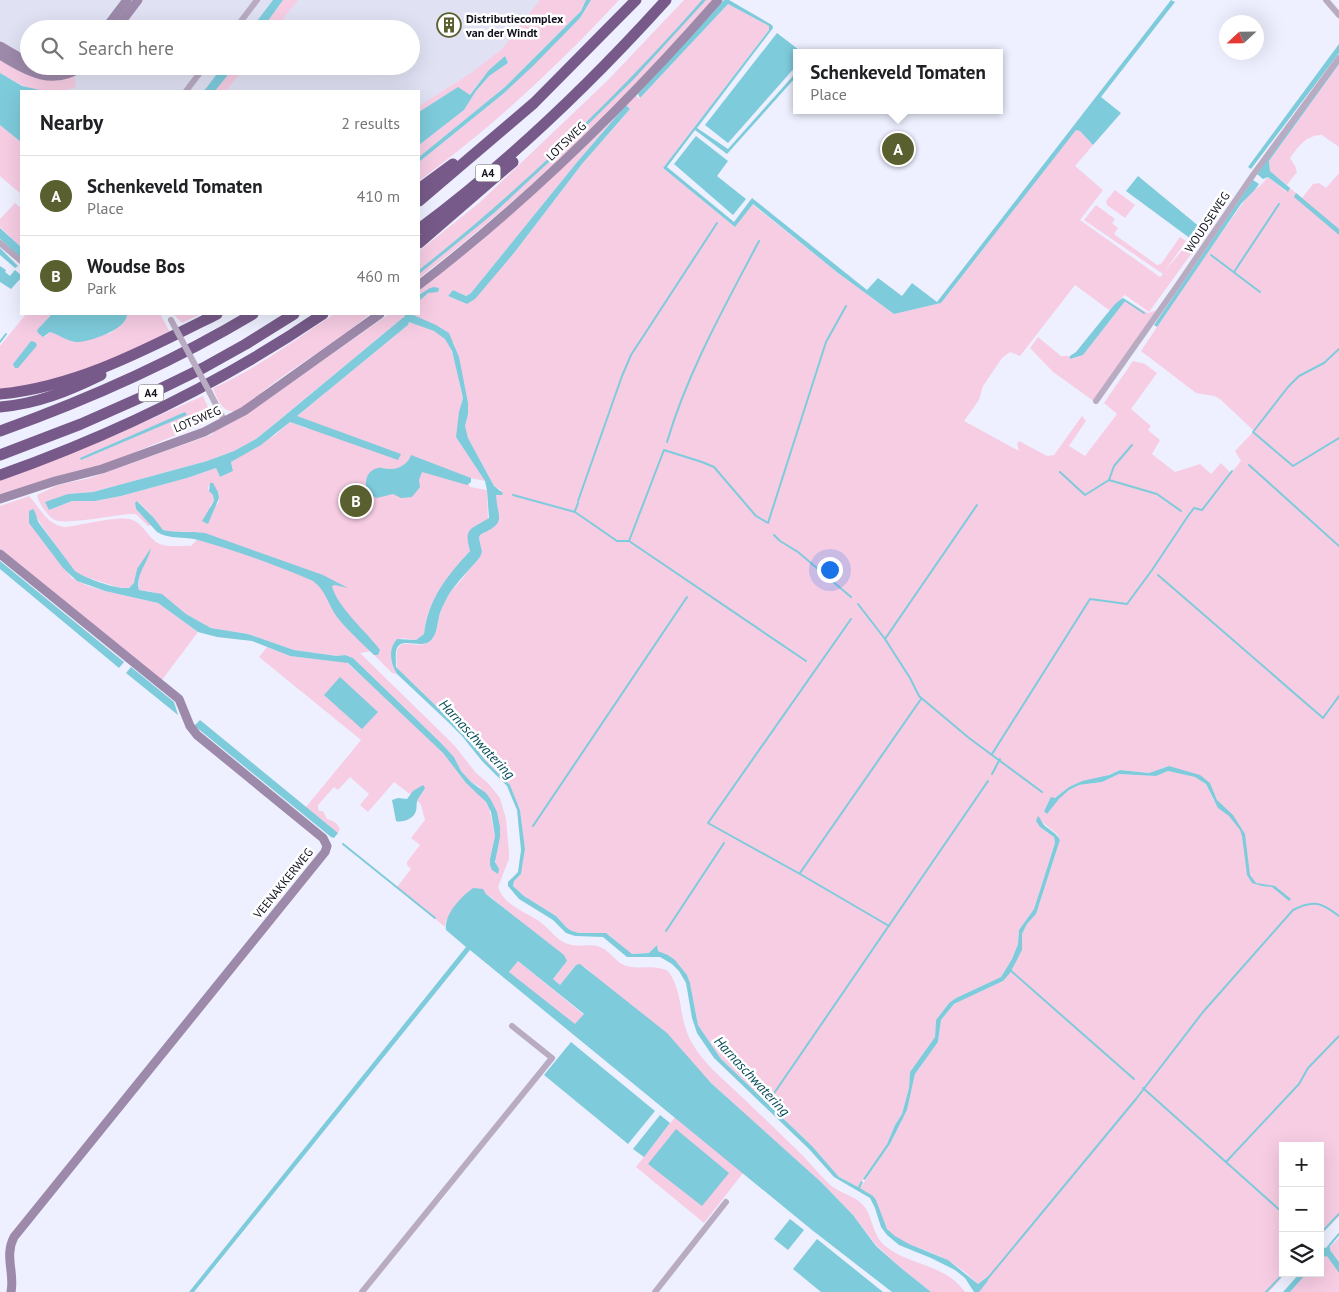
<!DOCTYPE html>
<html lang="en">
<head>
<meta charset="utf-8">
<style>
  body { margin:0; font-family:"PT Sans",sans-serif; background:#f2f2f2; color:#202124 }
  .controls { position:absolute; right:15px; bottom:15px; display:grid; overflow:hidden; border-radius:0px; box-shadow:0 5px 20px #0002 }
  .controls button { width:45px; height:45px; display:grid; place-items:center; padding:0; border:0; border-bottom:1px solid #e0e0e0; background:#fff; color:#202124; font:25px sans-serif }
  .compass { position:absolute; left:1219px; top:15px; width:45px; height:45px; border-radius:50%; background:#fff; box-shadow:0 5px 20px #0002; rotate:248deg }
  .you { position:absolute; left:829px; top:569px; width:18px; height:18px; margin:-12px; border:4px solid #fff; border-radius:50%; background:#1a73e8; box-shadow:0 0 0 8px #1a73e833 }
  .badge { display:grid; place-items:center; width:32px; height:32px; border-radius:50%; background:#595f2e; color:#fff; font-size:16px; font-weight:700 }
  .pin { position:absolute; translate:-50% -50%; border:2px solid #fff; box-shadow:0 1px 5px #0006 }
  .popup { position:absolute; left:793px; top:49px; width:210px; height:65px; box-sizing:border-box; display:grid; place-content:center; border-radius:0px; background:#fff; filter:drop-shadow(0 1px 4px #0005); font-size:16px; white-space:nowrap; color:#757577 }
  .popup b { font-size:19px; color:#202124 }
  .popup::after { content:''; position:absolute; left:50%; top:100%; margin-left:-10px; border:10px solid transparent; border-top-color:#fff }
  .list { margin:0; padding:0; list-style:none }
  h2 { display:flex; justify-content:space-between; align-items:center; height:65px; margin:0; padding:0 20px; font-size:21px }
  h2 small { font-size:16px; font-weight:400; color:#757577 }
  .list li { display:grid; grid-template-columns:32px 1fr auto; gap:15px; align-items:center; box-sizing:border-box; height:80px; padding:0 20px; border-top:1px solid #e0e0e0 }
  .list b { display:block; font-size:19px; white-space:nowrap }
  .list p { margin:0; font-size:16px; white-space:nowrap; color:#757577 }
  .list em { font-size:16px; font-style:normal; color:#757577 }
  .icon { flex:none; width:28px; height:28px; fill:none; stroke:currentColor; stroke-width:2; stroke-linecap:round; stroke-linejoin:round }
  .map { position:relative; flex:none; width:1339px; height:1292px; overflow:hidden }
  .search { position:absolute; background:#fff; box-shadow:0 5px 20px #0002; left:20px; top:20px; width:400px; height:55px; display:flex; align-items:center; gap:12px; box-sizing:border-box; padding:0 18px; border-radius:28px; color:#757577; font-size:19px }
  .panel { position:absolute; background:#fff; box-shadow:0 5px 20px #0002; left:20px; top:90px; width:400px; height:225px; border-radius:0px }
  .map>svg:first-child { display:block }
  .built { fill:#e0e2f4; fill-rule:evenodd }
  .green { fill:#f7cde4; fill-rule:evenodd }
  .water { fill:#7ecbdc; fill-rule:evenodd }
  .lines { fill:none; stroke-linecap:round; stroke-linejoin:round }
  .stream { stroke:#7ecbdc; stroke-width:2 }
  .street { stroke:#b9abc2; stroke-width:6 }
  .secondary { stroke:#9d89aa; stroke-width:9 }
  .highway { stroke:#775a89; stroke-width:11 }
  .street-bridge { stroke:#b9abc2; stroke-width:6 }
  .labels { text-anchor:middle; dominant-baseline:central; stroke-width:5; stroke-linejoin:round; paint-order:stroke }
  .shield { fill:#fff; stroke:#585962; stroke-width:1 }
  .shield-label { font-size:11px; font-weight:bold; fill:#11121e }
  .poi-label { font-size:12px; font-weight:bold; fill:#11121e; stroke:#fff; text-anchor:start }
  .street-label { font-size:12px; fill:#11121e; stroke:#fff }
  .water-label { font-size:14px; font-style:italic; fill:#064d59; stroke:#fff }
</style>
</head>
<body>
<div class="map">
<svg width="1339" height="1292" viewBox="0 0 1339 1292">
  <rect width="100%" height="100%" fill="#eef0ff"/>
  <path class="built" d="M0,0H568L419,147V91H21V193L0,176ZM29,29H411V66H29Z"/>
  <g class="green">
    <path d="M283,0H298L275,29H262Z"/>
    <path d="M540,0H586L581,11L505,87L419,157V145L464,110L476,91L489,76L508,63L505,56L489,70L469,95L458,87L419,112V106L471,73L502,49Z"/>
    <path d="M591,0H619C558,66 492,127 419,181V162L503,94L580,18Z"/>
    <path d="M684,0H713C624,102 526,196 419,278V251L479,203L608,80Z"/>
    <path d="M728,4L769,26V30L663,168L735,227L752,204L838,273L894,314L941,303L1076,129L1080,131L1093,145L1075,166L1103,190L1080,220L1160,277L1163,274L1084,220L1096,205L1115,219L1112,223L1118,228L1114,234L1157,265L1161,264L1180,237L1186,241L1165,271L1187,244L1194,250L1149,312L1125,295L1109,310L1075,285L1020,356L1010,352L1002,358L983,386L979,400L964,421L1019,451L1017,444L1019,441L1047,456L1054,455L1082,416L1086,421L1069,446L1085,456L1117,414L1104,403L1133,361L1145,364L1157,373L1131,409L1151,426L1148,430L1160,440L1152,454L1175,472L1200,464L1211,474L1221,463L1231,473L1241,461L1235,451L1254,431L1220,399L1214,396L1196,393L1141,351L1197,267L1250,193L1260,186L1268,177L1287,192L1290,188L1302,198L1313,184L1319,183L1326,188L1339,173V1216L1320,1236V1146H1283V1273H1286L1269,1292H979L986,1277L978,1284C966,1272 953,1262 937,1255C922,1248 905,1245 892,1234C877,1221 884,1200 860,1188L890,1144L907,1110L915,1074L938,1042L941,1020L954,1004L1003,981L1022,950V934L1027,924L1036,914L1060,840L1057,834L1042,822L1040,827L1054,837L1055,843L1034,909L1019,930L1018,944L1012,959L1001,977L956,998L949,1003L936,1020L935,1037L910,1072L909,1088L902,1114L895,1125L887,1144L858,1187L839,1177L812,1146L721,1059L698,1025L690,983L687,975L675,960L668,955L658,951L657,945L649,953L631,954L609,935L579,933L572,931L567,928L556,916L524,896L513,886L514,881L521,874L525,849L520,810L510,785L485,760L464,733L397,668C392,625 417,656 432,639C437,633 437,625 439,618C440,611 445,602 448,596C452,588 460,583 465,575C471,567 476,557 481,548L479,538L480,535L490,530L496,503V495L500,494L501,490L494,486L468,438L465,426L468,414V403L454,343L410,314H419V291L483,239L636,95L639,99ZM626,105L630,109L582,164L514,253L467,304L448,296L453,290L466,296L471,293L578,161ZM1169,766L1210,783L1217,800L1214,801L1206,784L1196,777L1168,771L1156,776L1119,774L1102,782L1079,785L1069,790L1059,799L1047,813L1044,810L1049,803L1069,787L1082,781L1098,779L1120,770L1149,773Z"/>
    <path d="M0,59L33,77L43,79L74,75L76,87C44,98 28,89 0,73Z"/>
    <path d="M1339,64V147L1322,135C1306,135 1299,146 1290,158L1295,166L1297,172L1287,185L1270,171L1269,161Z"/>
    <path d="M235,66H246L226,91H215Z"/>
    <path d="M0,125L21,142V194L0,176Z"/>
    <path d="M1115,190L1135,205L1125,218L1107,205L1106,201Z"/>
    <path d="M15,203L21,208V247L0,227V219Z"/>
    <path d="M1126,300L1148,313L1158,310L1095,402L1053,372L1030,348L1038,337L1061,356H1070L1071,359L1083,355Z"/>
    <path d="M26,314H52L37,330L45,337L50,332L75,342L111,333L127,317V314H160L171,334L80,374L0,393V346Z"/>
    <path d="M173,314H201L182,323Z"/>
    <path d="M334,314H370C336,342 298,364 263,391C256,398 245,410 235,411C222,413 217,398 213,388C256,369 295,340 334,314Z"/>
    <path d="M389,314H403L405,316L256,439L234,451L207,461L93,492L68,494L49,510L72,501H95L121,496L187,478L216,468L220,477L233,471L231,462L275,435L290,422L308,429L297,416L408,325L409,322C421,326 435,329 445,338C454,348 459,384 463,398L461,404L472,461L485,481L466,477L470,487L487,490L488,519L468,543L470,551C448,576 427,600 424,634L416,640L402,638C389,649 388,659 397,674L392,673L374,655H378L380,650L360,653L454,745L476,773L488,783L500,798L506,819L509,852V859L498,887C505,908 529,912 544,925C552,932 558,941 568,944C579,948 593,942 602,948C611,952 617,964 627,966C641,970 654,964 668,971C682,989 679,1012 687,1032C692,1046 702,1058 712,1069C742,1097 773,1126 802,1155C811,1164 819,1174 828,1183C838,1193 854,1195 863,1205C873,1216 871,1232 884,1245C908,1266 945,1263 965,1292H931L901,1268L876,1245L853,1215L821,1182L758,1126L585,967L576,965L560,985L553,979L567,961L491,897L486,894L446,920L445,927L397,887L411,869L407,865V862L420,845L411,838L425,820L421,805L417,800L424,791H413L411,795L394,782L368,812L360,805L369,794L350,777L338,790L334,787L318,805V808L319,811H323L327,819C334,821 337,823 340,829L338,833L306,807L361,740L259,657L267,647L290,656L346,662L417,726L443,753L466,783L482,797L489,808L495,836L490,859L497,868L495,858L500,837V827L480,787L471,782L461,771L454,757L439,741L353,658L345,655L337,656L294,650L248,634L211,628L186,614L168,599L153,592L139,590V576L132,587L126,588L117,587L80,575L75,571L64,557L36,517L30,523L72,578L88,586L105,591L158,603L198,632L162,680L0,549V506L29,496C40,508 47,525 65,527C81,525 116,516 130,519C144,523 148,539 160,544C169,548 181,545 191,546L203,533C189,531 176,533 163,530L154,518L138,501L135,503L136,509L152,525L148,526L136,514H130C114,515 68,525 55,520C48,517 38,502 37,495L58,485L90,478L213,434V432L244,416ZM209,485L218,492L219,498L218,504L209,507L214,501L213,495L208,489Z"/>
    <path d="M203,396C207,406 214,414 205,423L99,467L0,495V480L106,439Z"/>
    <path d="M518,961L584,1015L575,1025L509,972Z"/>
    <path d="M675,1117L743,1173L704,1223L636,1167Z"/>
    <path d="M1339,1238V1262L1330,1250V1247Z"/>
    <path d="M1327,1255L1339,1273V1292H1290L1307,1273H1320V1258Z"/>
  </g>
  <g class="water">
    <path d="M273,0H283L262,29H251Z"/>
    <path d="M586,0H591L580,18L533,66L503,94L419,162V157L505,87L581,11Z"/>
    <path d="M702,0H706L633,80L562,150L494,213L419,274V270C521,189 616,98 702,0Z"/>
    <path d="M724,0H729L772,25L773,28L697,128L728,149L793,76L795,78L727,154L695,130L667,167L734,222L752,198L867,290L878,278L902,296L912,283L937,302L1171,0L1175,2L1101,97L1121,113L1093,145L1080,131L1076,130L941,303L894,314L838,273L753,204L735,227L663,168L769,30V26L728,4L640,98L638,94Z"/>
    <path d="M777,33L803,53H797V65L728,143L705,125Z"/>
    <path d="M1339,44V53L1251,169L1248,167Z"/>
    <path d="M505,56L508,63L489,76L476,91L464,110L419,145V112L458,87L470,95L489,70Z"/>
    <path d="M1339,61V64L1269,161L1270,171L1290,188L1288,192L1268,177L1263,179L1257,174Z"/>
    <path d="M223,66H235L215,91H204Z"/>
    <path d="M0,73L22,86L44,91H21V142L0,125Z"/>
    <path d="M626,105L630,109L582,164L514,253L475,299L467,304L448,296L453,290L466,296L471,293L578,161Z"/>
    <path d="M696,136L728,161L717,176L746,199L733,215L674,164Z"/>
    <path d="M1138,176L1201,228L1191,239L1126,191Z"/>
    <path d="M1253,180L1259,184C1255,191 1247,197 1241,204L1157,327L1154,325Z"/>
    <path d="M1296,193L1339,229V235L1294,197Z"/>
    <path d="M0,228L21,247V258L0,239Z"/>
    <path d="M0,248L18,266L15,268L0,255Z"/>
    <path d="M0,266L6,270L5,272L10,276L15,270L21,275V278L11,289L0,282Z"/>
    <path d="M434,287L439,288L438,292L428,293L419,301V295L430,288Z"/>
    <path d="M1121,299L1126,300L1083,355L1070,359V356L1076,352L1114,305Z"/>
    <path d="M52,314H127C128,329 88,343 75,342C68,341 57,334 50,332L43,337L38,333L37,330Z"/>
    <path d="M403,314H411L436,325L449,333L459,357L468,403V414L465,426L468,438L494,486L503,493L502,495H496C498,520 507,522 480,535L479,538L482,552L480,557C470,569 455,584 448,596C445,602 440,611 439,617C437,625 437,633 432,639C423,651 403,636 397,648C395,652 396,662 396,667L464,733L485,760L510,785L520,810L525,849L521,874L514,881L513,886L524,896L556,916L567,928L572,931L579,933H606L632,954L649,953L657,945L658,951L668,955L675,960L687,975L690,983L698,1025L721,1059L812,1146L839,1177L858,1187L861,1181L863,1182L860,1188L873,1196L876,1200L887,1229L895,1236L909,1244L948,1260L978,1284L987,1277L989,1278L987,1282L979,1292H974L965,1278L955,1270L931,1258L899,1245L887,1235L881,1227L875,1208L870,1198L834,1177L809,1149L714,1058L697,1033L692,1018L686,983L679,971L672,964L660,957H627L603,937L575,936L566,933L553,920L519,899L508,886V882L518,872L521,850L517,810L507,786L482,761L462,736L448,722L397,674C390,663 388,649 397,639L416,640L424,634C428,599 447,576 470,551C463,527 472,529 489,518L487,490L485,481L456,437L459,412L463,398L452,351L445,339L434,331L409,322L408,325L297,416L401,454L398,460L290,422L261,445L231,462L233,471L220,477L216,468L187,478L121,496L95,501H72L49,510L45,502L68,494L93,492L207,461L234,451L256,439L277,422L405,316Z"/>
    <path d="M31,341L35,342L37,345L35,348L18,368H15L13,364Z"/>
    <path d="M185,412L187,415L81,460L80,458Z"/>
    <path d="M411,455L471,478V482L467,485L422,472L419,480L420,487L412,497L401,498L393,494L377,498L368,494C364,484 365,471 378,468C382,467 385,469 389,469C399,470 409,463 411,455Z"/>
    <path d="M210,483H213L218,492L219,498L208,524L202,521L214,501L213,495L209,491Z"/>
    <path d="M137,501L154,518L163,530C177,533 191,531 205,533L323,575L348,588L335,585L332,586C337,607 367,632 380,650L378,655H374C362,643 348,631 337,617C328,605 326,590 313,581C276,565 237,551 198,540C184,536 170,540 157,532L136,509L135,503Z"/>
    <path d="M33,509C37,514 36,518 39,523C51,539 63,555 75,571C87,579 115,589 129,588L134,583L137,569L151,548C148,563 135,575 139,590L162,594L186,614L211,628L248,634L294,650L337,656L345,655L353,658L439,741L454,757L461,771L471,782L486,793L491,800L497,812L500,827V837L495,862L499,869L498,874L492,870L490,865V859L495,836L491,812L486,802L466,783L443,753L348,663L290,656L252,641L217,637L198,632L158,603L105,591L77,581L63,568L29,523V511Z"/>
    <path d="M0,561L124,662L119,668L0,569Z"/>
    <path d="M131,667L174,702L178,715L126,673Z"/>
    <path d="M340,677L378,712L362,729L324,695Z"/>
    <path d="M200,720L338,833L334,838L331,837L196,727L195,725Z"/>
    <path d="M1169,766L1200,775L1210,783L1217,800L1233,815L1245,834L1250,875L1256,883L1275,886L1291,899L1289,901L1272,887L1262,886L1252,883L1247,875L1242,836L1240,830L1229,816L1218,808L1206,784L1195,777L1168,771L1156,776L1119,774L1102,782L1079,785L1069,790L1059,799L1047,814L1044,811L1051,797L1055,798L1069,787L1082,781L1109,775L1120,770L1149,773Z"/>
    <path d="M423,785L425,788C423,793 418,797 417,802C416,805 417,808 416,811C414,819 402,823 396,821L392,800L398,798L407,799L413,791Z"/>
    <path d="M1038,816C1042,820 1041,822 1045,826C1051,831 1056,833 1060,840L1036,914L1027,924L1022,934V950L1010,973L1003,981L954,1004L941,1020L938,1042L915,1074L907,1110L890,1144L865,1180L863,1179L887,1144L895,1125L902,1114L909,1088L910,1072L935,1037L936,1020L949,1003L956,998L1001,977L1012,959L1018,944L1019,930L1034,909L1055,843L1054,837L1040,827L1036,821Z"/>
    <path d="M473,888L483,889L486,894L564,955L567,961L553,979L560,985L576,965L580,964L667,1033L711,1083L821,1182L853,1215L876,1246L901,1268L931,1292H892L812,1230L470,950L194,1292H189L466,947L446,930C444,914 461,897 473,888ZM518,961L584,1014L575,1024L509,972Z"/>
    <path d="M571,1042L655,1111L628,1144L544,1075Z"/>
    <path d="M660,1115L670,1123L644,1157L633,1149Z"/>
    <path d="M676,1129L729,1173L702,1206L648,1164Z"/>
    <path d="M790,1219L804,1230L788,1250L774,1239Z"/>
    <path d="M817,1239L883,1292H821L793,1269Z"/>
    <path d="M1330,1247V1250L1339,1262V1273L1327,1256L1320,1258V1250L1323,1248Z"/>
    <path d="M1300,1273H1307L1290,1292H1283Z"/>
  </g>
  <g class="lines">
    <g class="stream">
      <path d="M1211,255L1260,292"/>
      <path d="M1234,272L1279,204"/>
      <path d="M1122,300L1123,299L1144,313"/>
      <path d="M0,342L6,334"/>
      <path d="M1339,349L1324,363L1299,376L1288,387L1253,432L1293,466L1339,438"/>
      <path d="M667,442C688,371 725,306 759,241"/>
      <path d="M1249,465L1339,546"/>
      <path d="M1060,472L1085,495L1109,480L1157,494L1181,511"/>
      <path d="M1109,480L1114,466L1132,445"/>
      <path d="M513,495L575,512L617,541H629L806,661"/>
      <path d="M578,501L622,376L631,355L717,223"/>
      <path d="M575,511L578,503"/>
      <path d="M774,535L780,541L798,552L851,597"/>
      <path d="M629,541L664,450L702,462L714,467L756,516L768,523L826,342L846,306"/>
      <path d="M1158,575L1323,718L1339,696"/>
      <path d="M858,604L885,639L910,678L919,696L969,738L1042,792"/>
      <path d="M851,619L708,823L800,874L889,926"/>
      <path d="M885,639L977,505"/>
      <path d="M992,754L1090,599L1127,604L1152,570L1188,516L1194,508L1202,510L1232,471"/>
      <path d="M992,774L1000,759"/>
      <path d="M533,826L687,597"/>
      <path d="M343,844L435,918"/>
      <path d="M800,873L921,699"/>
      <path d="M666,931L724,843"/>
      <path d="M1010,970L1134,1079"/>
      <path d="M1143,1088L1283,1213"/>
      <path d="M766,1105L988,781"/>
      <path d="M1226,1162L1299,1084L1308,1068L1339,1036"/>
      <path d="M1320,1234L1339,1214"/>
      <path d="M1328,1247L1339,1234"/>
      <path d="M988,1278L1136,1099L1203,1012L1293,910C1314,899 1322,903 1339,916"/>
      <path d="M1266,1292L1284,1273"/>
    </g>
    <g class="street">
      <path d="M1326,0L1339,15"/>
      <path d="M235,29L257,0"/>
      <path d="M186,91L205,66"/>
      <path d="M0,243L21,261"/>
      <path d="M210,393L225,422"/>
      <path d="M1096,401L1177,286L1253,175L1339,58"/>
      <path d="M362,1292L552,1058L512,1026"/>
      <path d="M655,1292L726,1202"/>
    </g>
    <g class="secondary">
      <path d="M105,29L127,0"/>
      <path d="M116,29L138,0"/>
      <path d="M0,46L29,63"/>
      <path d="M0,55C28,72 53,87 83,66"/>
      <path d="M36,66L44,69L64,66"/>
      <path d="M419,285C528,201 627,104 718,0"/>
      <path d="M0,499L55,481L102,469L204,432L244,411L380,314"/>
      <path d="M0,554L179,699L190,726L197,735L323,838L327,846L325,852L14,1237C4,1256 15,1273 11,1292"/>
    </g>
    <g class="highway">
      <path d="M419,189L453,164"/>
      <path d="M419,201L534,103L636,0"/>
      <path d="M419,229C509,162 591,83 666,0"/>
      <path d="M419,243L513,162"/>
      <path d="M0,394C77,387 149,348 217,314"/>
      <path d="M0,407C37,404 68,391 101,375"/>
      <path d="M0,431C87,400 173,362 253,314"/>
      <path d="M0,455L81,424L160,389L203,368L246,344L294,314"/>
      <path d="M0,475C113,435 223,382 323,314"/>
    </g>
    <path class="street-bridge" d="M171,320L210,393"/>
  </g>
  <defs>
    <g id="building-ring" transform="scale(1.25)"><circle r="9.5" fill="#fff" stroke="#595f2e" stroke-width="1.5"/><path d="M-4-6H4V6H1V3H-1V6H-4ZM-2.5-4.3h1.7v1.8h-1.7ZM.8-4.3h1.7v1.8H.8ZM-2.5-1h1.7V.8h-1.7ZM.8-1h1.7V.8H.8Z" fill="#595f2e"/></g>
  </defs>
  <g fill-rule="evenodd">
    <use href="#building-ring" x="449" y="25"/>
  </g>
  <g class="labels">
    <g class="shield">
      <rect x="475.5" y="164.5" width="25" height="17" rx="4"/>
      <rect x="138.5" y="384.5" width="25" height="17" rx="4"/>
    </g>
    <g class="shield-label">
      <text x="488" y="173">A4</text>
      <text x="151" y="393">A4</text>
    </g>
    <g class="poi-label">
      <text x="466" y="18">Distributiecomplex<tspan x="466" dy="14">van der Windt</tspan></text>
    </g>
    <g class="street-label">
      <text transform="translate(566 141) rotate(-44)">LOTSWEG</text>
      <text transform="translate(1207 222) rotate(-56)">WOUDSEWEG</text>
      <text transform="translate(197 419) rotate(-23)">LOTSWEG</text>
      <text transform="translate(283 883) rotate(-51)">VEENAKKERWEG</text>
    </g>
    <g class="water-label">
      <text transform="translate(477 739) rotate(47)">Harnaschwatering</text>
      <text transform="translate(752 1076) rotate(47)">Harnaschwatering</text>
    </g>
  </g>
</svg>
<div class="controls">
<button>+</button>
<button>−</button>
<button><svg class="icon" aria-label="layers" viewBox="0 0 24 24"><path d="M12 4l9 5-9 5-9-5zM3 14l9 5 9-5"/></svg></button>
</div>
<svg class="compass" viewBox="-18 -18 36 36"><path d="M0-13l5 13h-10z" fill="#e53935"/><path d="M0 13l5-13h-10z" fill="#757577"/></svg>
<div class="you"></div>
<div class="pin badge" style="left:898px;top:149px">A</div>
<div class="popup"><b>Schenkeveld Tomaten</b>Place</div>
<div class="pin badge" style="left:356px;top:501px">B</div>
<div class="search"><svg class="icon" aria-label="search" viewBox="0 0 24 24"><circle cx="10" cy="10" r="6"/><path d="M15 15l6 6"/></svg>Search here</div>
<section class="panel">
<h2>Nearby<small>2 results</small></h2>
<ul class="list">
<li><span class="badge">A</span><div><b>Schenkeveld Tomaten</b><p>Place</p></div><em>410 m</em></li>
<li><span class="badge">B</span><div><b>Woudse Bos</b><p>Park</p></div><em>460 m</em></li>
</ul>
</section>
</div>
</body>
</html>
